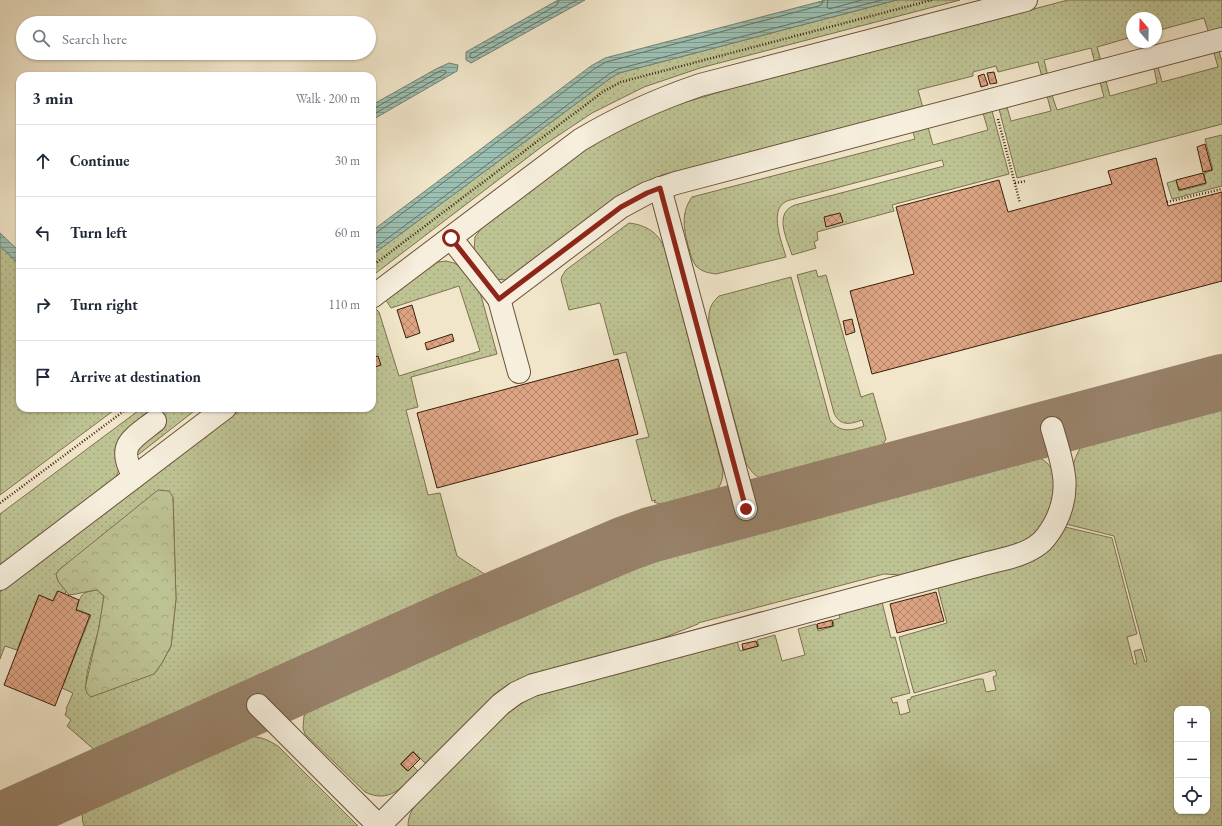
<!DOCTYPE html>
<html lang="en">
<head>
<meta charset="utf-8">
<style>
  body { margin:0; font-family:"EB Garamond",serif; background:#f6f6f7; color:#1f2937 }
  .controls { position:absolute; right:12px; bottom:12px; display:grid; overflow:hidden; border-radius:8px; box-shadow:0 1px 3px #0004 }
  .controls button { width:36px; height:36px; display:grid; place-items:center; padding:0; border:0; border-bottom:1px solid #e0e1e3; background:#fff; color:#1f2937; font:20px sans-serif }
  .compass { position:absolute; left:1126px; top:12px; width:36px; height:36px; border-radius:50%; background:#fff; box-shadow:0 1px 3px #0004; rotate:340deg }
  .stop { position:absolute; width:12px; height:12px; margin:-9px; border:3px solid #8f2418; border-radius:50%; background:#fff }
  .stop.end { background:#8f2418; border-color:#fff; box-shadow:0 1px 4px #0008 }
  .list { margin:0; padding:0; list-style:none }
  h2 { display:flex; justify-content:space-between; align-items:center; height:52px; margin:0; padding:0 16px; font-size:17px }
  h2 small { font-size:13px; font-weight:400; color:#747a83 }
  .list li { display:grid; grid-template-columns:26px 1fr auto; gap:12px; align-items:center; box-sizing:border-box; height:72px; padding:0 16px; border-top:1px solid #e0e1e3 }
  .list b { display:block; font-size:15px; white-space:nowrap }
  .list em { font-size:13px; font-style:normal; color:#747a83 }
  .icon { flex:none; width:22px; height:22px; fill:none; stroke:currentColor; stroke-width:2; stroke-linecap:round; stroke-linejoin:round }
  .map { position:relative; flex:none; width:1222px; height:826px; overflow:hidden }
  .search { position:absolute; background:#fff; box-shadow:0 1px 3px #0004; left:16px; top:16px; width:360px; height:44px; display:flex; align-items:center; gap:10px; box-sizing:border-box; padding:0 14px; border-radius:22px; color:#747a83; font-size:15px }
  .panel { position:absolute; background:#fff; box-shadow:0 1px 3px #0004; left:16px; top:72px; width:360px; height:340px; border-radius:12px }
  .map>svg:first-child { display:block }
  .grass { fill:url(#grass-dots); stroke:#7e714e; fill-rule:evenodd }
  .forest { fill:url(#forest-crowns); stroke:#7e714e }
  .water { fill:url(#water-rules); stroke:#76806f }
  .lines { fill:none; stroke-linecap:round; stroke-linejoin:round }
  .shore { stroke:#6c705e; stroke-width:1 }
  .taxiway { stroke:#98826a; stroke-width:56 }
  .building { fill:url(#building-cross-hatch); stroke:#3e1f09 }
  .minor-casing { stroke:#6b5139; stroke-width:24 }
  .path { stroke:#3e1f09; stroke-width:2.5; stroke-dasharray:1 2; stroke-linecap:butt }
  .minor { stroke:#f6efdd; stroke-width:22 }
  .route { stroke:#8f2418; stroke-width:5 }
</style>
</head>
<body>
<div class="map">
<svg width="1222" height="826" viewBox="0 0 1222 826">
  <defs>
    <pattern id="grass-dots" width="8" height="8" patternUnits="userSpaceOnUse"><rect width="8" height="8" fill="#bec394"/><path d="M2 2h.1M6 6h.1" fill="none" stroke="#a4a77e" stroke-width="1.8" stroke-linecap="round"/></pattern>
    <pattern id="forest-crowns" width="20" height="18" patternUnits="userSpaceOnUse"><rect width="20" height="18" fill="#bec394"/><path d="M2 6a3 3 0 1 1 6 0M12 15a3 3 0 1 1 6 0" fill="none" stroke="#a4a77e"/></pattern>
    <pattern id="water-rules" width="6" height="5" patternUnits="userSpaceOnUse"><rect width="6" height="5" fill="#9bc0b3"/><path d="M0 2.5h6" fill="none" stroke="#809b90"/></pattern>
    <pattern id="building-cross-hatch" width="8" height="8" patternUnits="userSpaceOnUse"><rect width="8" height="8" fill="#dca483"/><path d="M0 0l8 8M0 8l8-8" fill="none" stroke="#b48569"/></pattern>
  </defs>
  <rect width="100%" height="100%" fill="#f1e6ca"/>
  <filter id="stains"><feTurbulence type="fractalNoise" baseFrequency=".005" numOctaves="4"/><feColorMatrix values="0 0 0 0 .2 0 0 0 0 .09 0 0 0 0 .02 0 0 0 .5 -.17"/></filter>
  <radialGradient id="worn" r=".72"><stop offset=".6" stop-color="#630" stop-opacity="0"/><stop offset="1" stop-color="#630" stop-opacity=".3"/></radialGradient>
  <g class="grass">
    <path d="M897,0H960L700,68L644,87L592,113L544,145L372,276V255L612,77L619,73Z"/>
    <path d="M1068,0H1222V30L1209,34L1204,18L1156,31V18H1132V37L1097,47L1101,61L1095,63L1091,48L1044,60L1048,76L1042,77L1038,62L998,72L996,66L973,72V76L918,90L923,108L665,174C647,181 630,189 613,200L505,280L496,279L474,251L475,237L484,225L591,145L663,109L733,88Z"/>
    <path d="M1219,51L1221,59H1222V124L1017,178L999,109L1007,107L1011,121L1051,111L1047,96L1052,95L1057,110L1104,97L1100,82L1106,81L1110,96L1157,83L1154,68L1158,67L1162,82L1218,67L1214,53Z"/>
    <path d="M992,111L1009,174L892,205L894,211L817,232L818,240L814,242L816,248L792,255C787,239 773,213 795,205L944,166L942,160L794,199C791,200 788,200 785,202C769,211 782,243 786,257L716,274C709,273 702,272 696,266C692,261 691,255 689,249C684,230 680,214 692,197L915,139L913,132L928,127L933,145L988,130L983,113Z"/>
    <path d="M1222,135V186L1172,199L1167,183L1176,180L1179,191L1206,184L1204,173L1213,170L1205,139Z"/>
    <path d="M629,223C646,225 658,232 665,249L723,470C723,485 717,494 702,500V501L672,510V508L654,502L656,500L652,501L636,440L649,437L626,352L614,355L600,303L569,310L561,280L562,276L566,270Z"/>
    <path d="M0,246L20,265V408H117L0,495Z"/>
    <path d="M446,261L454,263L461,267L480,292L497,354L411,377L418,407L406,410L428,495L440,493L457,556L492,579L102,753H98L67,726L71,720L65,715L67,710L66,709L73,693L62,688L91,615L76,609C81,595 81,592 97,590L104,596C103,606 101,616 99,627C96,643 82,679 87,693L154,674L162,663L171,646L176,599L173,497L60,569L56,574L58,581L66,591L65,594L57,591L53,601L39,595L17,650L5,646L0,659V592L243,408H372V310L375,308L379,312L399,376L480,351L459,286L391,308L386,300L432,264L439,262Z"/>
    <path d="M816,270L818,277L826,275L861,397L873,393L886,439L878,453L779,480C761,481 755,478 746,463L709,326C708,313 709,305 719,296L791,277L830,420C840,433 851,431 864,426L862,420C851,424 840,427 834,413L797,275Z"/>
    <path d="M1222,402V826H408C408,814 414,806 422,798L506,715C518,705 529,698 543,693L737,641L740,651L759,646L757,640L775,635L782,661L805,655L798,629L816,624L818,631L834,626L833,620L840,618L839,613L882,602L891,638L895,637L910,693L891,698L893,703L897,702L900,715L910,712L907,700L911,699V697L978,679H983L986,692L996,690L993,677L997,675L995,670L914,693L899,637L947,623L937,585L1065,527L1112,538L1137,634L1127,637L1134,664H1137L1134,651L1141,649L1145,662L1147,661L1114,536L1066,524L1074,462C1078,450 1083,442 1093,436ZM1177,709H1207V811H1177Z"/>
    <path d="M142,408H198L134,458L150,414L119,470L115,479L0,566V514Z"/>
    <path d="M1019,456L1039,457L1047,463L1053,470L1057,488L1045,522L1032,538L979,558L965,557L901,575L884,574L698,623V624L653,642L529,675L426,764L413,751L400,764L407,771L413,766L418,771C403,787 389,804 365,792L305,734L303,728L304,716L310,708L330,693L432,647L613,569L658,552Z"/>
    <path d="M249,736C261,737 269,740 279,747L358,826H84C80,815 83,806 93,800L225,741Z"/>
  </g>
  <path class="forest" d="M158,490L169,491L173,497L176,599L171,646L162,663L154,674L91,697L87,693L85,688L99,627L104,596L97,590C87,591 79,594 69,595L58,581L56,574L60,569Z"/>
  <g class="water">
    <path d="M558,0H585L471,63L466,60V52Z"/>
    <path d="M826,0H897L619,73L612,77L372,255V231L591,66L605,58Z"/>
    <path d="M449,63L458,65L457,71L372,120V105L436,69Z"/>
    <path d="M0,233L20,252V265L0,246Z"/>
  </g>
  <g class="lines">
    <g class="shore">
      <path d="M559,0L557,5L481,48L470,54V57L473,58L577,0"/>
      <path d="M828,0L827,7L829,9L862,0"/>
      <path d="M372,108H375L438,72L443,70L446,71L445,74L372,115"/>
      <path d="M372,234L376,233L594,69L606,62L819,6L822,4L823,0"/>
      <path d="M372,250L609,74L618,69L882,0"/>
    </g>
    <path class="taxiway" d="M0,821L458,615L625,544L650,535L1222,382"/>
  </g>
  <g class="building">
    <path d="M994,72L997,83L990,84L987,73Z"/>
    <path d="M984,74L988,85L981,87L978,76Z"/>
    <path d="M1205,144L1212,170L1203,172L1197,147Z"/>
    <path d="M1156,158L1168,206L1222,192V281L872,374L850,291L914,274L896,207L999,180L1008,212L1112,184L1108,171Z"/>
    <path d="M1203,173L1206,183L1179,190L1176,180Z"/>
    <path d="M840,213L843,222L826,227L824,217Z"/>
    <path d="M412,305L420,333L406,338L397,310Z"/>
    <path d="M852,319L855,332L846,335L843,321Z"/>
    <path d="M452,334L454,341L427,350L425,343Z"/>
    <path d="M378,356L381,365L372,368V358Z"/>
    <path d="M618,359L638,434L437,488L417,413Z"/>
    <path d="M58,591L79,600L76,610L90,615L55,706L4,685L39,595L53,601Z"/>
    <path d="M936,592L944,621L897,633L890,604Z"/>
    <path d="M832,620L833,626L818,629L817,624Z"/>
    <path d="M756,641L758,646L743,650L742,644Z"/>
    <path d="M413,752L420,759L408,771L401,764Z"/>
  </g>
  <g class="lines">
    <g class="minor-casing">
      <g id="minor">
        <path d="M660,188L746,509"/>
        <path d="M451,238L499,299L519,372"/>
        <path d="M372,297L580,140C620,116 656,100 700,85L1026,0"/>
        <path d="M499,299L621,207L647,193L676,183L1222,39"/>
        <path d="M134,477C116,445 131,440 155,421"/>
        <path d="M0,579L225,408"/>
        <path d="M258,705L379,826"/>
        <path d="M379,826L501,704L516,693L533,685L984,564C1002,559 1024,556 1039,544C1046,539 1051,530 1055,523C1073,488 1062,463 1052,428"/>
      </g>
    </g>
    <g class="path">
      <path d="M998,119L1020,203"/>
      <path d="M1015,183L1026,181"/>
      <path d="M1167,202L1222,189"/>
      <path d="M372,266L604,91L621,82L932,0"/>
      <path d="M0,503L128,408"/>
    </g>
    <use href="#minor" class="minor"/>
  </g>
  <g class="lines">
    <path class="route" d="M451,238L499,299L621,207L647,193L660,188L746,509"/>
  </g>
  <rect width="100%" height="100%" filter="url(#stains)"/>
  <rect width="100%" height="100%" fill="url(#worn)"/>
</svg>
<div class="controls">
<button>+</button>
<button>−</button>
<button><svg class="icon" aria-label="locate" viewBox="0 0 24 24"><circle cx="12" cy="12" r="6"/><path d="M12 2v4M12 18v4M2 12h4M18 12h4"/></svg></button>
</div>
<svg class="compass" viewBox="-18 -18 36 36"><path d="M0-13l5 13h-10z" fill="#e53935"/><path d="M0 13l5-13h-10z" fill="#747a83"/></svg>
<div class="stop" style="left:451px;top:238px"></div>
<div class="stop end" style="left:746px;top:509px"></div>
<div class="search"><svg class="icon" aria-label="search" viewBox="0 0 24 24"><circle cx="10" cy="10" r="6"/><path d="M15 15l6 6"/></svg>Search here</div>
<section class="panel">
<h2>3 min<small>Walk · 200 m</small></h2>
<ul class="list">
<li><svg class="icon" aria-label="ahead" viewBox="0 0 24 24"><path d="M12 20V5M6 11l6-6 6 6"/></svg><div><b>Continue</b></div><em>30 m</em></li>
<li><svg class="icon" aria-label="left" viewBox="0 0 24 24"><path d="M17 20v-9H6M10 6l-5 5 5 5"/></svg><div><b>Turn left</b></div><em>60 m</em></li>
<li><svg class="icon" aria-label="right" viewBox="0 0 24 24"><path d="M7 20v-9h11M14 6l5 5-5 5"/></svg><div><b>Turn right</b></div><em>110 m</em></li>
<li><svg class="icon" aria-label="arrive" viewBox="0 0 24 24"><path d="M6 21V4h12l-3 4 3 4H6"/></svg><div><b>Arrive at destination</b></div></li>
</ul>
</section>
</div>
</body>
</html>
